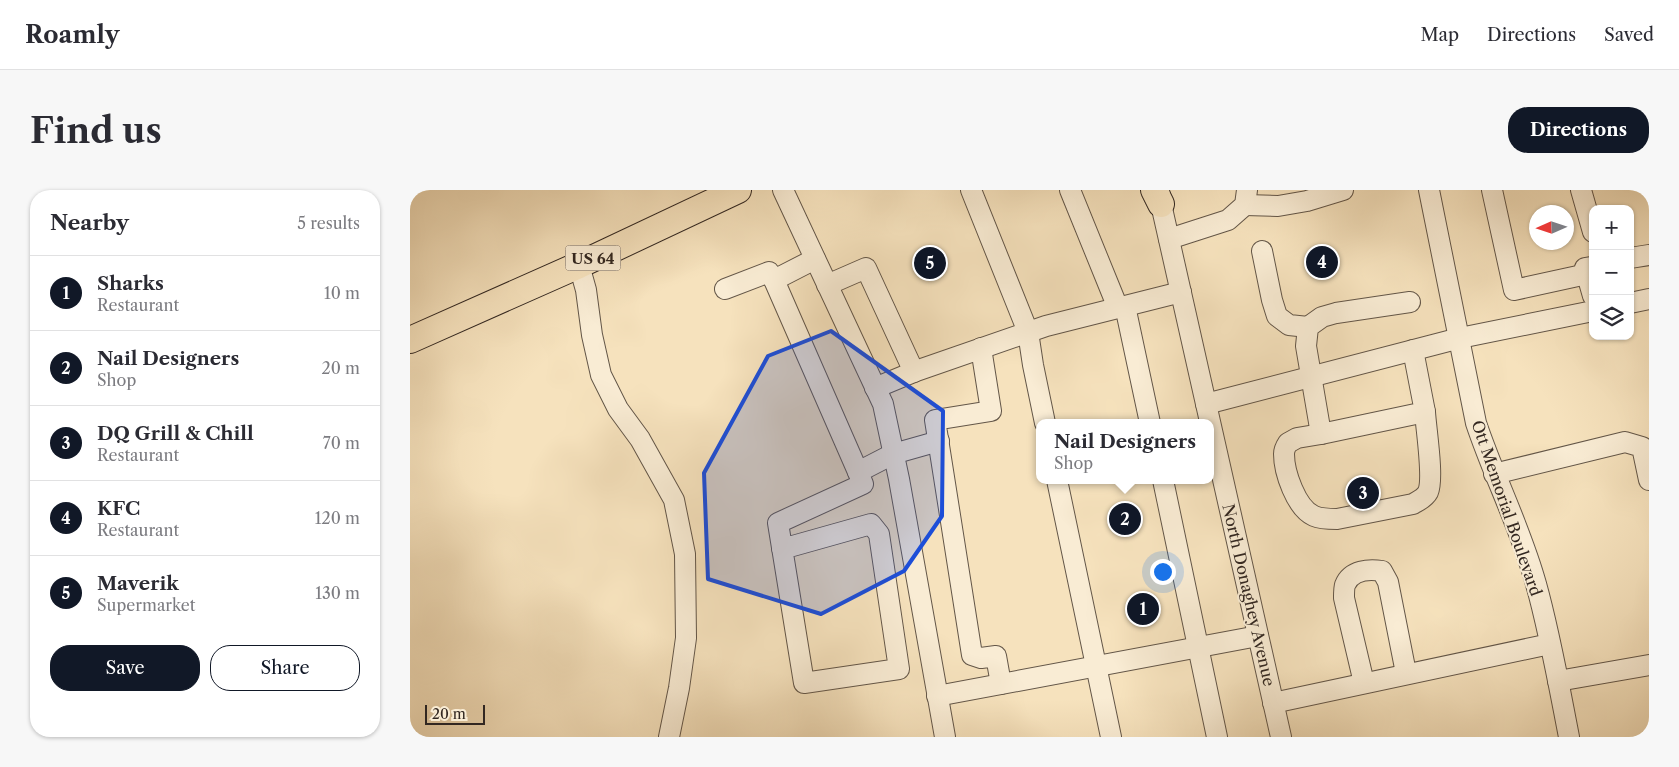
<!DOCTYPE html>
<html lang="en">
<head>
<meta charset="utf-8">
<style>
  body { margin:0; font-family:"Libre Caslon Text",serif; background:#f7f7f7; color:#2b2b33 }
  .controls { position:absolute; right:15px; top:15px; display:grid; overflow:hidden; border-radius:10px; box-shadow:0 1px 4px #0004 }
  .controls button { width:45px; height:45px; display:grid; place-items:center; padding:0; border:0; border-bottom:1px solid #e1e1e2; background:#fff; color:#2b2b33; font:25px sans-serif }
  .compass { position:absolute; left:1119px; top:15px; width:45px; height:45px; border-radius:50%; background:#fff; box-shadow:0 1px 4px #0004; rotate:267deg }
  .scale { position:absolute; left:15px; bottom:12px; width:60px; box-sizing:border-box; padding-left:5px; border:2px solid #322721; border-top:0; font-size:14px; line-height:18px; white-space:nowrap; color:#322721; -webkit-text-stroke:4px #f9ecd4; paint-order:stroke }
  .you { position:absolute; left:752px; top:381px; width:18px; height:18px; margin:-12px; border:4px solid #fff; border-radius:50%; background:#1a73e8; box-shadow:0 0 0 8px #1a73e833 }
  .badge { display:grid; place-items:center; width:32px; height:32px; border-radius:50%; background:#111827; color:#fff; font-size:16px; font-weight:700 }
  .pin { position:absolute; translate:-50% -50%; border:2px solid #fff; box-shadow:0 1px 5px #0006 }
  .popup { position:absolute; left:626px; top:229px; width:178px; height:65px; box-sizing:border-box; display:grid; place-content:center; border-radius:10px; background:#fff; filter:drop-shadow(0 1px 4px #0005); font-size:16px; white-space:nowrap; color:#7c7c81 }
  .popup b { font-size:19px; color:#2b2b33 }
  .popup::after { content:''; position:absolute; left:50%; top:100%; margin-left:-10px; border:10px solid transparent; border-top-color:#fff }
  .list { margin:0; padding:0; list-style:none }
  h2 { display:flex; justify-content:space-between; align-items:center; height:65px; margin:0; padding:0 20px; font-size:21px }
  h2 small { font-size:16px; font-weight:400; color:#7c7c81 }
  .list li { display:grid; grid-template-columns:32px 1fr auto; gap:15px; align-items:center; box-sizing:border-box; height:75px; padding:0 20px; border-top:1px solid #e1e1e2 }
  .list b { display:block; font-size:19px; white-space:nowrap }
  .list p { margin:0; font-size:16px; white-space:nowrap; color:#7c7c81 }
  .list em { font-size:16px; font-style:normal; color:#7c7c81 }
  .actions { display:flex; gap:10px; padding:15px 20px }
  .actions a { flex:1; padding:11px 0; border:1px solid #111827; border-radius:20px; text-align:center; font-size:18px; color:#111827 }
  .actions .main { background:#111827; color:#fff }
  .icon { flex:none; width:28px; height:28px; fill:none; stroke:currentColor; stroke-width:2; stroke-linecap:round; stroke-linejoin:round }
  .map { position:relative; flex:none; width:1239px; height:547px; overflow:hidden; border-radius:20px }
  header { display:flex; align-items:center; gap:30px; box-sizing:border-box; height:70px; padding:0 25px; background:#fff; border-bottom:1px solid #e1e1e2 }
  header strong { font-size:24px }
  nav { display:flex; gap:28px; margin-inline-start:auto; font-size:18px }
  .intro { display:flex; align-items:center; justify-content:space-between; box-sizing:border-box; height:120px; padding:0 30px }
  h1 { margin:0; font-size:35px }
  .button { padding:12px 22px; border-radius:20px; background:#111827; color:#fff; font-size:18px; font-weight:700 }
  main { display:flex; gap:30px; padding:0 30px }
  aside { flex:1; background:#fff; border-radius:20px; box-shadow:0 1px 4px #0004 }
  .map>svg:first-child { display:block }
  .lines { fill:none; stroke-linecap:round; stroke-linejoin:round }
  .minor-casing { stroke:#635648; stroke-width:22 }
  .major-casing { stroke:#322721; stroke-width:28 }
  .minor { stroke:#f9ecd4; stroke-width:20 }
  .major { stroke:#f6e2bd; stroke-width:26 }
  .marked { fill:#1d4ed8; fill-opacity:0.2; stroke:#1d4ed8; stroke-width:4; stroke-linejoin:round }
  .labels { text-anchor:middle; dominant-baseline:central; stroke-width:4; stroke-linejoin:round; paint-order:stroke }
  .shield { fill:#f9ecd4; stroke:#6e6257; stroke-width:1 }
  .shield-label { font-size:15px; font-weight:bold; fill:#322721 }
  .street-label { font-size:16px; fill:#322721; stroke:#f9ecd4 }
</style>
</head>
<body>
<header>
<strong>Roamly</strong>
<nav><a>Map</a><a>Directions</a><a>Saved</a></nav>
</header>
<div class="intro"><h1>Find us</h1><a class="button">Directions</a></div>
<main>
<aside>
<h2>Nearby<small>5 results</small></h2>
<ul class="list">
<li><span class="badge">1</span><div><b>Sharks</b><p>Restaurant</p></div><em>10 m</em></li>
<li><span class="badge">2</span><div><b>Nail Designers</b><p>Shop</p></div><em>20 m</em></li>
<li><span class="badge">3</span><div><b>DQ Grill &amp; Chill</b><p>Restaurant</p></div><em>70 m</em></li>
<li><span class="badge">4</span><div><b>KFC</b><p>Restaurant</p></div><em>120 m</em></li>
<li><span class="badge">5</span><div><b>Maverik</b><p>Supermarket</p></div><em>130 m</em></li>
</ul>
<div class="actions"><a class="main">Save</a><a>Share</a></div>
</aside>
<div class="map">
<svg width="1239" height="547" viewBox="0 0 1239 547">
  <rect width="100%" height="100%" fill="#f6e2bd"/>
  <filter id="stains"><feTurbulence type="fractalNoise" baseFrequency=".004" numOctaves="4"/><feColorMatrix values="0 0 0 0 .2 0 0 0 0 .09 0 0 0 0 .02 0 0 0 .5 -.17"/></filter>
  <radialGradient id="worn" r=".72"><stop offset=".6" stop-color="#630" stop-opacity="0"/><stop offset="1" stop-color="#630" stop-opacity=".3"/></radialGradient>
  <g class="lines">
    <g class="minor-casing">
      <g id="minor">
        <path d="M373,0L473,214L489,289L535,547"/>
        <path d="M561,0L618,142L623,175L635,233"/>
        <path d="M660,0L708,118"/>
        <path d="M749,0L751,14L871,547"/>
        <path d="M1019,0L1066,233C1084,287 1111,339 1126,394C1140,444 1149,496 1159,547"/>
        <path d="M1082,0L1104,100L1177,84"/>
        <path d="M1171,0L1183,42"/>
        <path d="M835,15L868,16L897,11L933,0"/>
        <path d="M759,49L818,30L835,15L837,0"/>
        <path d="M852,61L862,110L867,126L879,135L898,137"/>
        <path d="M1220,68L1239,65"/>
        <path d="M169,75L176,100L182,145L191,185L208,219L230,249L264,310L275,364L276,448L269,498L259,547"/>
        <path d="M1181,77L1175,78L1183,106"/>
        <path d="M364,90L448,282L483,264L529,251"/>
        <path d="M417,95L456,78L504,182"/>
        <path d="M315,99L359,82L364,90L405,69"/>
        <path d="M1000,112L926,123L912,127L898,137L896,156L911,244L1015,222L1003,160"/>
        <path d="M1220,113L1239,109"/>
        <path d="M715,116L740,233"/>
        <path d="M571,158L581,221L525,230L562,465L571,468L586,466L591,494"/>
        <path d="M465,198L506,181L636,136L771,102"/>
        <path d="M796,214L1050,148L1183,121"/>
        <path d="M911,244L887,248L878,253C876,256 874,260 874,264C874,282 886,318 904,326C911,329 919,329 927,329L1003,314C1008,311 1015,308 1018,302C1024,288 1016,239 1015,222"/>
        <path d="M1084,284L1215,252L1232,257L1239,290"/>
        <path d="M647,290L701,547"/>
        <path d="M753,290L807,547"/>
        <path d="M372,359L461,334L469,344L489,479L394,493L368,333L453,294L448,282"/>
        <path d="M1148,491L1239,475"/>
        <path d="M954,493L934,408C934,404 934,398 935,395C941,380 959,379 972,381L978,392L996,483"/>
        <path d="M527,506L848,446"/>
        <path d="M863,513L1140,454"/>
      </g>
    </g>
    <g class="major-casing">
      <g id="major">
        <path d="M744,0L751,14"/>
        <path d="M0,150L169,75L328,0"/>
      </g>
    </g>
    <use href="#minor" class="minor"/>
    <use href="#major" class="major"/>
  </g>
  <path class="marked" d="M421,141L533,221L532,326L494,381L411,424L298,389L294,283L358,166Z"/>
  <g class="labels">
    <rect class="shield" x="155.5" y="55.5" width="55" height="25" rx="4"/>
    <g class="shield-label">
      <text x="183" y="68">US 64</text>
    </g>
    <g class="street-label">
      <text transform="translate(1097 318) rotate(71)">Ott Memorial Boulevard</text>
      <text transform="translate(839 405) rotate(77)">North Donaghey Avenue</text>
    </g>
  </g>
  <rect width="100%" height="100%" filter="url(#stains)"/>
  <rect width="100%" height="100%" fill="url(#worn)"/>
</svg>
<div class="controls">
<button>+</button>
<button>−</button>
<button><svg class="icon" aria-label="layers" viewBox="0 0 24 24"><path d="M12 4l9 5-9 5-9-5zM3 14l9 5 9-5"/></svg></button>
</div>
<svg class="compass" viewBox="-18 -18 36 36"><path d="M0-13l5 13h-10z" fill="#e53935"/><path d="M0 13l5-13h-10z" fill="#7c7c81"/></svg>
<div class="scale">20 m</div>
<div class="you"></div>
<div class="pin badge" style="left:733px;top:419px">1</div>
<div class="pin badge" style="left:715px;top:329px">2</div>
<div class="popup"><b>Nail Designers</b>Shop</div>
<div class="pin badge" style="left:953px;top:303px">3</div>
<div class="pin badge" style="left:912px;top:72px">4</div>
<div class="pin badge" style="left:520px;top:73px">5</div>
</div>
</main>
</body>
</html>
